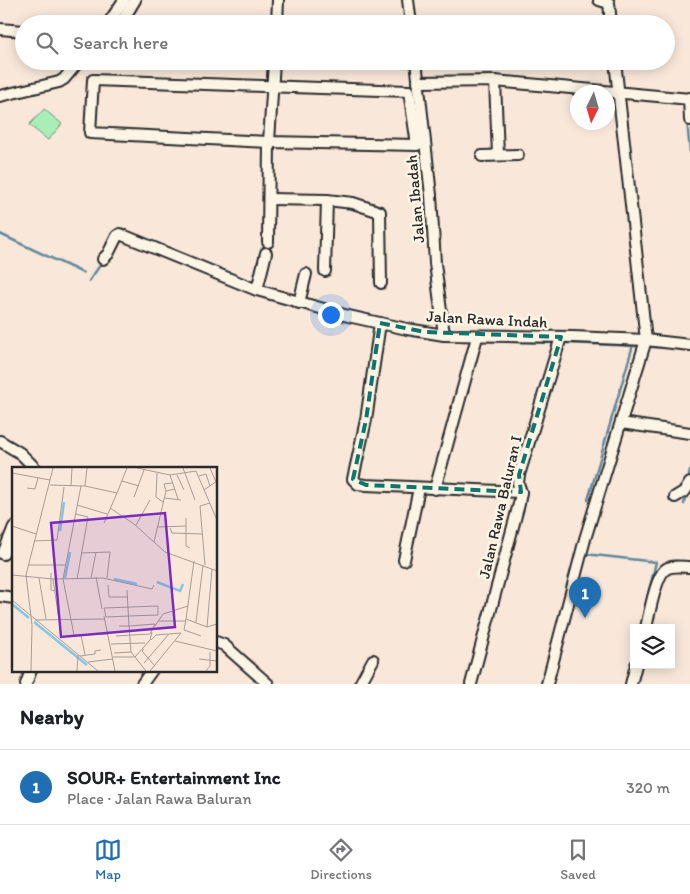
<!DOCTYPE html>
<html lang="en">
<head>
<meta charset="utf-8">
<style>
  body { margin:0; font-family:Itim,sans-serif; background:#f2f2f2; color:#202124 }
  .controls { position:absolute; right:15px; bottom:15px; display:grid; overflow:hidden; border-radius:0px; box-shadow:0 2px 12px #0003 }
  .controls button { width:45px; height:45px; display:grid; place-items:center; padding:0; border:0; border-bottom:1px solid #e0e0e0; background:#fff; color:#202124; font:25px sans-serif }
  .compass { position:absolute; left:570px; top:85px; width:45px; height:45px; border-radius:50%; background:#fff; box-shadow:0 2px 12px #0003; rotate:185deg }
  .you { position:absolute; left:330px; top:314px; width:18px; height:18px; margin:-12px; border:4px solid #fff; border-radius:50%; background:#1a73e8; box-shadow:0 0 0 8px #1a73e833 }
  .badge { display:grid; place-items:center; width:32px; height:32px; border-radius:50%; background:#1f6fb2; color:#fff; font-size:16px; font-weight:700 }
  .pin { position:absolute; translate:-50% -41px; filter:drop-shadow(0 1px 2px #0008) }
  .pin::after { content:''; position:absolute; top:26px; width:18px; height:15px; background:inherit; clip-path:polygon(0 0,100% 0,50% 100%) }
  .list { margin:0; padding:0; list-style:none }
  h2 { display:flex; justify-content:space-between; align-items:center; height:65px; margin:0; padding:0 20px; font-size:21px }
  h2 small { font-size:16px; font-weight:400; color:#757577 }
  .list li { display:grid; grid-template-columns:32px 1fr auto; gap:15px; align-items:center; box-sizing:border-box; height:75px; padding:0 20px; border-top:1px solid #e0e0e0 }
  .list b { display:block; font-size:19px; white-space:nowrap }
  .list p { margin:0; font-size:16px; white-space:nowrap; color:#757577 }
  .list em { font-size:16px; font-style:normal; color:#757577 }
  .icon { flex:none; width:28px; height:28px; fill:none; stroke:currentColor; stroke-width:2; stroke-linecap:round; stroke-linejoin:round }
  .map { position:relative; flex:none; width:690px; height:684px; overflow:hidden }
  .search { position:absolute; background:#fff; box-shadow:0 2px 12px #0003; left:15px; right:15px; top:15px; height:55px; display:flex; align-items:center; gap:12px; box-sizing:border-box; padding:0 18px; border-radius:28px; color:#757577; font-size:19px }
  .sheet { height:140px; background:#fff }
  nav { display:flex; justify-content:space-around; align-items:center; box-sizing:border-box; height:70px; border-top:1px solid #e0e0e0; background:#fff; font-size:14px; color:#757577 }
  nav a { display:grid; justify-items:center; gap:2px }
  nav .on { color:#1f6fb2 }
  .map>svg:first-child { display:block }
  .park { fill:#a9eeb9; stroke:#6a8c72 }
  .lines { fill:none; stroke-linecap:round; stroke-linejoin:round }
  .stream { stroke:#62879c; stroke-width:2.5 }
  .minor-casing { stroke:#2b2b2b; stroke-width:14 }
  .minor { stroke:#fcf5e5; stroke-width:10 }
  .marked { fill:none; stroke:#0f766e; stroke-width:4; stroke-dasharray:10 6; stroke-linejoin:round }
  .labels { text-anchor:middle; dominant-baseline:central; stroke-width:5; stroke-linejoin:round; paint-order:stroke }
  .street-label { font-size:16px; fill:#2b2b2b; stroke:#fcf5e5 }
  .inset-river { fill:none; stroke:#87c5e7; stroke-width:2.5 }
  .inset-road { fill:none; stroke:#a79c94; stroke-width:1 }
  .view { fill:#7b2cbf; fill-opacity:0.15; stroke:#7b2cbf; stroke-width:2.5 }
  .inset-edge { fill:none; stroke:#2b2b2b; stroke-width:2.5 }
</style>
</head>
<body>
<div class="map">
<svg width="690" height="684" viewBox="0 0 690 684">
  <rect width="100%" height="100%" fill="#f9e8da"/>
  <filter id="ink" filterUnits="userSpaceOnUse"><feTurbulence type="fractalNoise" baseFrequency=".02" numOctaves="2"/><feDisplacementMap in="SourceGraphic" scale="10" xChannelSelector="R" yChannelSelector="G"/><feConvolveMatrix kernelMatrix="1 2 1 2 8 2 1 2 1" color-interpolation-filters="sRGB"/></filter>
  <g filter="url(#ink)">
    <path class="park" d="M44,109L62,124L48,140L29,125Z"/>
    <g class="lines">
      <g class="stream">
        <path d="M473,86L489,87"/>
        <path d="M687,121L690,152"/>
        <path d="M0,234L83,273"/>
        <path d="M89,281L103,261"/>
        <path d="M349,310L394,321"/>
        <path d="M486,341L555,343"/>
        <path d="M566,343L637,346"/>
        <path d="M651,347L674,348"/>
        <path d="M689,475L690,471"/>
        <path d="M588,500L633,345"/>
        <path d="M684,504L688,493"/>
        <path d="M585,554L656,562L640,628"/>
        <path d="M631,666L634,655"/>
      </g>
      <g class="minor-casing">
        <g id="minor">
          <path d="M135,0L121,23L140,24"/>
          <path d="M408,0L411,24"/>
          <path d="M599,0L609,3L611,24"/>
          <path d="M108,24L124,0"/>
          <path d="M277,24L278,0"/>
          <path d="M0,29L24,31"/>
          <path d="M416,61L431,195L435,263L444,335"/>
          <path d="M93,80L409,91L417,145L269,142L90,133Z"/>
          <path d="M495,81L498,155"/>
          <path d="M418,82L495,81L690,99"/>
          <path d="M0,96L59,82L64,79L79,61"/>
          <path d="M689,98L690,120"/>
          <path d="M482,156L518,155"/>
          <path d="M270,199L327,200L353,203L380,212L381,283"/>
          <path d="M268,242L269,142L274,61"/>
          <path d="M103,259L108,254L117,236L120,234L257,290L348,316L407,329L444,335L573,337L646,340L690,345"/>
          <path d="M325,271L327,200"/>
          <path d="M257,290L266,253"/>
          <path d="M299,303L306,274"/>
          <path d="M380,323L366,420L353,479L358,484L366,485L521,492"/>
          <path d="M621,423L690,433"/>
          <path d="M0,441L20,453L35,468"/>
          <path d="M435,489L477,337"/>
          <path d="M675,497L685,491L690,483"/>
          <path d="M3,554L14,527"/>
          <path d="M404,560L419,488"/>
          <path d="M0,596L14,598"/>
          <path d="M646,628C649,615 656,575 666,569C672,565 683,567 690,567"/>
          <path d="M216,642L224,645L268,684"/>
          <path d="M26,684L31,670"/>
          <path d="M142,684L152,670"/>
          <path d="M360,684L373,660"/>
          <path d="M471,684L519,504L521,492L518,483L519,475L561,337"/>
          <path d="M547,684L585,539L646,340L615,61"/>
          <path d="M631,684L636,665"/>
        </g>
      </g>
      <use href="#minor" class="minor"/>
    </g>
  </g>
  <path class="marked" d="M380,323L425,332L561,337L519,475L521,492L366,485L353,479L366,420Z"/>
  <g class="labels">
    <g class="street-label">
      <text transform="translate(415 199) rotate(-95)">Jalan Ibadah</text>
      <text transform="translate(487 319) rotate(3)">Jalan Rawa Indah</text>
      <text transform="translate(500 507) rotate(-77)">Jalan Rawa Baluran I</text>
    </g>
  </g>
  <g transform="translate(12 467)">
    <rect width="205" height="205" fill="#f9e8da"/>
    <path class="inset-river" d="M48,64L52,35M53,111L58,85M102,112L125,117M145,115L168,124L171,117M0,137L17,151M22,155L75,198"/>
    <path class="inset-road" d="M125,1L158,8L184,4L205,53M171,1L183,33M198,1L204,15M0,6L38,13M145,6L144,30L151,35M158,8L166,32M165,8L172,23M187,9L194,7L198,19M110,14L127,19M38,18L73,19L105,26L115,1M59,19L60,1M69,19L51,112L62,168L96,167M73,19L75,1M15,21L23,22L26,11M192,23L205,14M154,24L152,17L160,16M122,30L132,3M153,31L169,33M65,38L95,47M98,41L122,57L153,85L205,104M64,47L76,50L65,112M174,51V79L178,81M92,56L105,26M124,58L138,33M0,59L24,67M146,60L174,59M158,61L160,66L191,67M22,74L45,73L52,20M142,75L154,24L163,22M69,86L98,85L95,111M17,98H54M193,98L188,39L198,36M39,106V123L43,124M0,108L41,112L91,111L140,122L142,118M84,110L90,142M27,111L34,152M79,111L84,85M41,112L47,153M96,118L97,130H115M0,133L86,204M146,139V148L116,149L94,150L92,141ZM92,149L103,204M174,152L182,94M23,153L92,152M147,154H174M184,155L191,98M107,159H117L119,185L134,204M143,159L151,147L176,139M195,160L200,102M69,168L73,188M104,169L138,167L143,157L117,159L115,123M189,169L172,163L174,152L195,160L205,157M139,173L144,168L156,167M163,174L205,184V170M99,177L133,176M132,182L130,184L142,198M102,186L119,185M68,189L83,187V184L89,183M101,190H122M123,190L138,173L140,165M187,192L205,194M76,195L101,192M132,196L157,167L169,166L138,204M19,204L20,158L14,108L41,1M65,204L66,188M194,204L198,199V185"/>
    <path class="view" d="M153,46L163,160L49,170L39,56Z"/>
    <rect width="205" height="205" class="inset-edge"/>
  </g>
</svg>
<div class="controls">
<button><svg class="icon" aria-label="layers" viewBox="0 0 24 24"><path d="M12 4l9 5-9 5-9-5zM3 14l9 5 9-5"/></svg></button>
</div>
<svg class="compass" viewBox="-18 -18 36 36"><path d="M0-13l5 13h-10z" fill="#e53935"/><path d="M0 13l5-13h-10z" fill="#757577"/></svg>
<div class="you"></div>
<div class="pin badge" style="left:585px;top:618px">1</div>
<div class="search"><svg class="icon" aria-label="search" viewBox="0 0 24 24"><circle cx="10" cy="10" r="6"/><path d="M15 15l6 6"/></svg>Search here</div>
</div>
<section class="sheet">
<h2>Nearby<small></small></h2>
<ul class="list">
<li><span class="badge">1</span><div><b>SOUR+ Entertainment Inc</b><p>Place · Jalan Rawa Baluran</p></div><em>320 m</em></li>
</ul>
</section>
<nav>
<a class="on"><svg class="icon" aria-label="map" viewBox="0 0 24 24"><path d="M3 6l6-2 6 2 6-2v14l-6 2-6-2-6 2zM9 4v14M15 6v14"/></svg>Map</a>
<a><svg class="icon" aria-label="directions" viewBox="0 0 24 24"><path d="M12 3l9 9-9 9-9-9zM9 14v-3h6M13 9l2 2-2 2"/></svg>Directions</a>
<a><svg class="icon" aria-label="saved" viewBox="0 0 24 24"><path d="M7 4h10v16l-5-4-5 4z"/></svg>Saved</a>
</nav>
</body>
</html>
